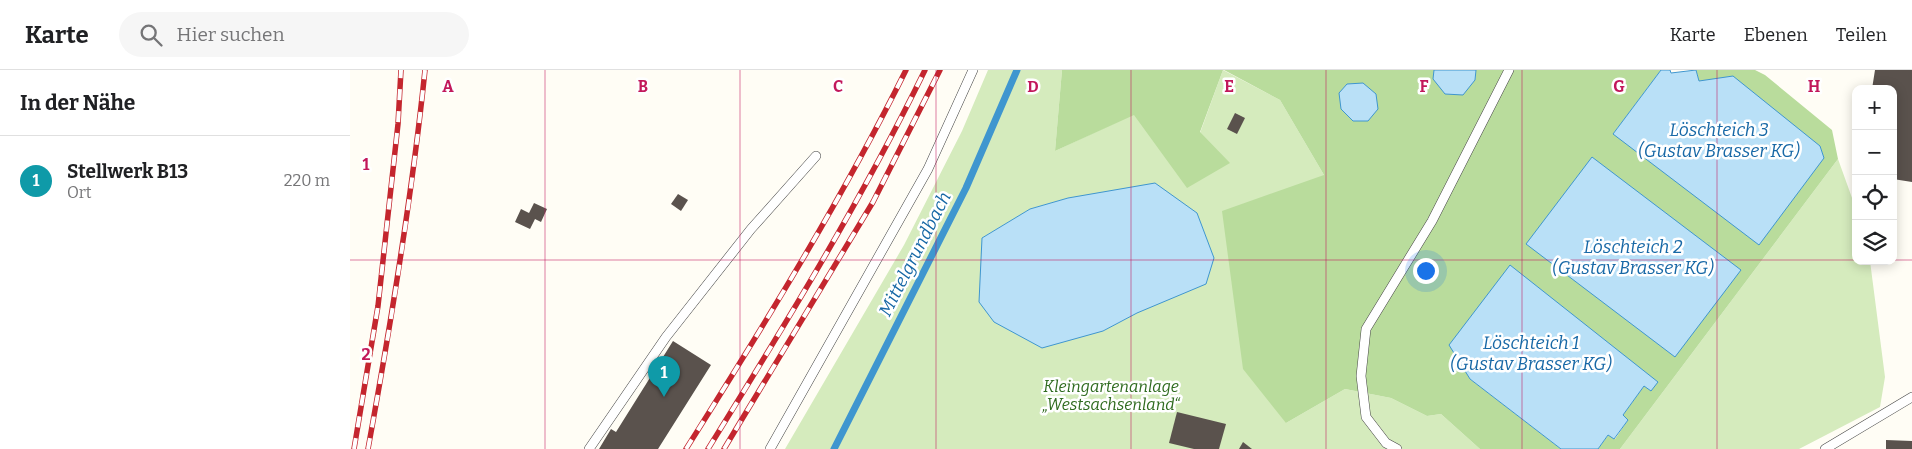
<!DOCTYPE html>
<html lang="de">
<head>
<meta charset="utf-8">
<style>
  body { margin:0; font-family:Bitter,serif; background:#f6f6f6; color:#202124 }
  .controls { position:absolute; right:15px; top:15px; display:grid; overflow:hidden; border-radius:10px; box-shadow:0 2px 12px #0003 }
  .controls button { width:45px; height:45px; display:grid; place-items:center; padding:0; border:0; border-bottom:1px solid #e0e0e0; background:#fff; color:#202124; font:25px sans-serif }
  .you { position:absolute; left:1075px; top:200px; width:18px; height:18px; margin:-12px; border:4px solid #fff; border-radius:50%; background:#1a73e8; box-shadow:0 0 0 8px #1a73e833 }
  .badge { display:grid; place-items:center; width:32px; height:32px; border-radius:50%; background:#c4262e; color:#fff; font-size:16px; font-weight:700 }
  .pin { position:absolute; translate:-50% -41px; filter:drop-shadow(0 1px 2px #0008) }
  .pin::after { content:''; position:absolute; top:26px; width:18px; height:15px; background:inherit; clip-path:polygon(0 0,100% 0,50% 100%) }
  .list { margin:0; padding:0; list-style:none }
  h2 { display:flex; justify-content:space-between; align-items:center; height:65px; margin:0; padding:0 20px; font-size:21px }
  h2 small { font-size:16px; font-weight:400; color:#757577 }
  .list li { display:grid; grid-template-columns:32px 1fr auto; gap:15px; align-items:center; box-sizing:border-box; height:90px; padding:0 20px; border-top:1px solid #e0e0e0 }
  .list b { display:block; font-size:19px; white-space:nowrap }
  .list p { margin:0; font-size:16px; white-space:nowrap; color:#757577 }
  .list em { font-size:16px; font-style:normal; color:#757577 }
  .icon { flex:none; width:28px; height:28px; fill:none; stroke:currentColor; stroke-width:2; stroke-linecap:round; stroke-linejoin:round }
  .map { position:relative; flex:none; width:1562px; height:379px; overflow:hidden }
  header { display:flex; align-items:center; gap:30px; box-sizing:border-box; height:70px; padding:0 25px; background:#fff; border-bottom:1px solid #e0e0e0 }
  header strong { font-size:24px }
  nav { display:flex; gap:28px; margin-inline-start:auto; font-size:18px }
  .search { width:350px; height:45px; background:#f6f6f6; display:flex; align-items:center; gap:12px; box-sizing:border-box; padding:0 18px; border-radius:28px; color:#757577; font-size:19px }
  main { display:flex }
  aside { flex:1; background:#fff }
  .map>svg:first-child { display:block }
  .green { fill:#d5ebbd; fill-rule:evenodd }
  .forest { fill:#b9dc9c }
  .water { fill:#b9e0f7; stroke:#3f96cf }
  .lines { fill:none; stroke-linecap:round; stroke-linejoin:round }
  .stream { stroke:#3f96cf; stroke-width:7 }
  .building { fill:#5a524d }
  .lane-casing { stroke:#444; stroke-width:10 }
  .lane { stroke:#fff; stroke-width:9 }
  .rail-casing { stroke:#c4262e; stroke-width:5.5 }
  .rail { stroke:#fff; stroke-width:4; stroke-dasharray:11; stroke-linecap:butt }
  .grid { fill:none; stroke:#c2185b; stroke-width:1; stroke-opacity:0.55 }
  .labels { text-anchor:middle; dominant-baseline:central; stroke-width:5; stroke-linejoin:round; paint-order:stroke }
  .park-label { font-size:16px; font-style:italic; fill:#2f6b1f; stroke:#fff }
  .water-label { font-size:18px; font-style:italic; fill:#1768a6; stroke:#fff }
  .grid-label { font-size:16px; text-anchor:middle; font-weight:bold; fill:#c2185b; stroke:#fff; stroke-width:5; stroke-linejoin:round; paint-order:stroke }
</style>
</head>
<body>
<header>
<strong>Karte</strong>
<div class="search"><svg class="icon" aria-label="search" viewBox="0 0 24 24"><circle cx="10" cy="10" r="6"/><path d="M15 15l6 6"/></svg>Hier suchen</div>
<nav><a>Karte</a><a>Ebenen</a><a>Teilen</a></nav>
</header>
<main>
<aside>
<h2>In der Nähe<small></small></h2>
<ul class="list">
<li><span class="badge" style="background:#0f9aa8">1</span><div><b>Stellwerk B13</b><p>Ort</p></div><em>220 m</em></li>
</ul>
</aside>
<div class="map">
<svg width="1562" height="379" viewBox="0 0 1562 379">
  <rect width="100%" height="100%" fill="#fffdf5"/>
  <g class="green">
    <path d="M638,0H712L705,81L784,44L850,63L873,0L930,30L974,105L936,353L995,319L1041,328L1077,346L1091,344L1130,379H435L554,175L612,61ZM718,128L787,243L753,261L632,168L680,139Z"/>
    <path d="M1488,89L1506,139V191H1520L1535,307L1530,337L1449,379H1270Z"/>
  </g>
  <g class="forest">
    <path d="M712,0H873L850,62L880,93L837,118L784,45L705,81Z"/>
    <path d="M874,0H1084V9L1125,10L1126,0H1311L1263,64L1349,11L1346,0H1405L1415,5L1482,60L1488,89L1270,379H1248L1259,364L1265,369L1278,350L1273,345L1294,316L1308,311L1120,309L1211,379H1130L1091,344L1077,346L1041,328L995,319L936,353L893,299L872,141L974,105L930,30Z"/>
  </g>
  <g class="water">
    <path d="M1084,0H1126L1125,10L1113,25L1095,24L1083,9Z"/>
    <path d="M1311,0H1320L1321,3L1346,0L1349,11L1383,6L1470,76L1474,88L1409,175L1263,64Z"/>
    <path d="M1013,13L1026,24L1028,39L1018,51H1003L991,39L989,23L997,14Z"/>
    <path d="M1242,87L1391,200L1325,287L1176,174Z"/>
    <path d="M805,113L847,143L864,188L856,214L787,243L753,261L692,278L644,252L629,232L632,168L680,139L718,128Z"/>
    <path d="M1160,195L1308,312L1301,321L1294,316L1273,345L1278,350L1264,369L1258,365L1248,379H1211L1120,309L1099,275Z"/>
  </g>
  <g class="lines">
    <path class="stream" d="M484,379L616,118L667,0"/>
  </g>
  <g class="building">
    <path d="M1525,0H1562V112L1543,109V19H1522Z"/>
    <path d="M885,43L895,48L887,64L877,59Z"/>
    <path d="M328,124L338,130L331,141L321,134Z"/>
    <path d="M184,133L197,139L191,152L185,149L180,159L165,152L171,139L179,143Z"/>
    <path d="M323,271L361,295L308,379H249L261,359L266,362Z"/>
    <path d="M827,342L876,354L869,379H844L819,373Z"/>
    <path d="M1536,370L1562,371V379H1536Z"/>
    <path d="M893,372L902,379H889Z"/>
  </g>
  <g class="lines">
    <g class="lane-casing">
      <g id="lane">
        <path d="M239,379L316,267L401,159L466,86"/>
        <path d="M420,379L578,99L623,0"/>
        <path d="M1047,379L1036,373L1016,347L1011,306L1016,259L1082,151L1159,0"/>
        <path d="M1475,379L1562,327"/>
      </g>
    </g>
    <use href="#lane" class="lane"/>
    <g class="rail-casing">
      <g id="rail">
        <path d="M4,379L28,236L48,54L51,0"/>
        <path d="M18,379C41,253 62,127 75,0"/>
        <path d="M336,379C414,255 491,131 556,0"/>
        <path d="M358,379C435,255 511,131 575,0"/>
        <path d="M374,379L523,132L590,0"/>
      </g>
    </g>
    <use href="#rail" class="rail"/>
  </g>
  <path class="grid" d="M195,0V379M390,0V379M586,0V379M781,0V379M976,0V379M1172,0V379M1367,0V379M0,190H1506M1543,190H1562"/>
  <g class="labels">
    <g class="park-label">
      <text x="761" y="316">Kleingartenanlage<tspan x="761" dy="18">„Westsachsenland“</tspan></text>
    </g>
    <g class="water-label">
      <text x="1369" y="60">Löschteich 3<tspan x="1369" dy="21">(Gustav Brasser KG)</tspan></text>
      <text x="1283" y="177">Löschteich 2<tspan x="1283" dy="21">(Gustav Brasser KG)</tspan></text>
      <text transform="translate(565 184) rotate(-63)">Mittelgrundbach</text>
      <text x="1181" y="273">Löschteich 1<tspan x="1181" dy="21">(Gustav Brasser KG)</tspan></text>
    </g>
  </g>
  <g class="grid-label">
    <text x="98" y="22">A</text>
    <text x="293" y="22">B</text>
    <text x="488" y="22">C</text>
    <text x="683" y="22">D</text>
    <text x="879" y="22">E</text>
    <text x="1074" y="22">F</text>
    <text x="1269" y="22">G</text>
    <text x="1464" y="22">H</text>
    <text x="16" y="100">1</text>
    <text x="16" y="290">2</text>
  </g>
</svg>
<div class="controls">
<button>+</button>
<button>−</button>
<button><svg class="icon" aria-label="locate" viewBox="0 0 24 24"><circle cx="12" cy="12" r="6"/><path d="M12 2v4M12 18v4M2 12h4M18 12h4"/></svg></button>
<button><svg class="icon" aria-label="layers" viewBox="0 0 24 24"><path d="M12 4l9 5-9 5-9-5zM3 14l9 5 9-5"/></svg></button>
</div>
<div class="you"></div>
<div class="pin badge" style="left:314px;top:327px;background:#0f9aa8">1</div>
</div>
</main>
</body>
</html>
